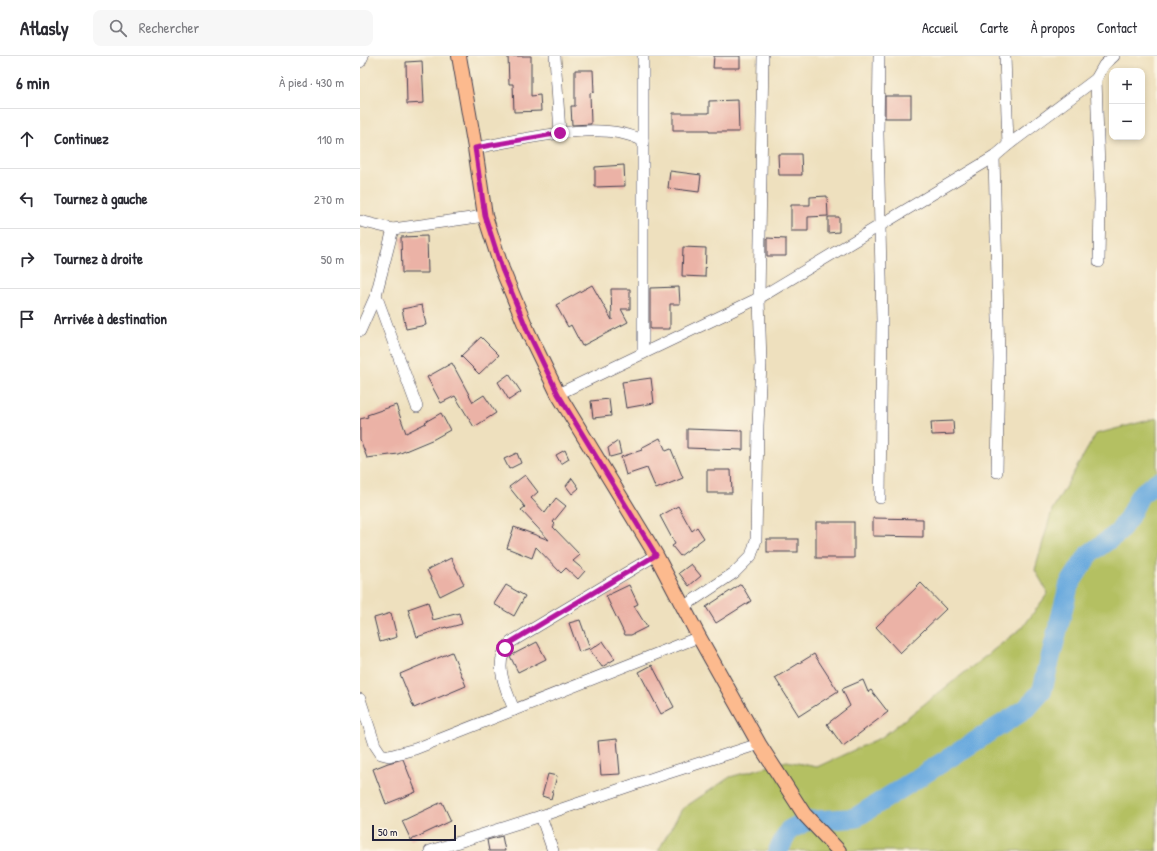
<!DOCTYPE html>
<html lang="fr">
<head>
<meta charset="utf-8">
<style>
  body { margin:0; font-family:"Patrick Hand",sans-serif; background:#f7f7f7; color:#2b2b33 }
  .controls { position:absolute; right:12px; top:12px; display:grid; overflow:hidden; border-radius:8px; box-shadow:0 2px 6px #0003 }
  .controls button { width:36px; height:36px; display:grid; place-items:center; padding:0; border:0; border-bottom:1px solid #e1e1e2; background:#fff; color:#2b2b33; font:20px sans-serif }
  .scale { position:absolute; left:12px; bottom:10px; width:84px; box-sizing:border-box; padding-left:4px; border:2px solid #22223b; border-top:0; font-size:11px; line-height:14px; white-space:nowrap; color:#22223b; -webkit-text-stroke:3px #fcf5e5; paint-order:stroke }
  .stop { position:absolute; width:12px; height:12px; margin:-9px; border:3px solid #b5179e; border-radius:50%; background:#fff }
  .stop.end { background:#b5179e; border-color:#fff; box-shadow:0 1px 4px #0008 }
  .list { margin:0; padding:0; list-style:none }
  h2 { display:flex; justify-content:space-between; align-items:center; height:52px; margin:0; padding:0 16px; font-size:17px }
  h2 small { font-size:13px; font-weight:400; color:#7c7c81 }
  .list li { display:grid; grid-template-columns:26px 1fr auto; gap:12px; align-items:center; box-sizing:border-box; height:60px; padding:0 16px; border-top:1px solid #e1e1e2 }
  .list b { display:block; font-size:15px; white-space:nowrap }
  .list em { font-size:13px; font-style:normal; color:#7c7c81 }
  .icon { flex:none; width:22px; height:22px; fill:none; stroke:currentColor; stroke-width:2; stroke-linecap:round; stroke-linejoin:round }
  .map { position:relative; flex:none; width:797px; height:795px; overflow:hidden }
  header { display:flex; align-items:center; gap:24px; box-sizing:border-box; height:56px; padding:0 20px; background:#fff; border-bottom:1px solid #e1e1e2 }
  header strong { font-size:19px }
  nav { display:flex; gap:22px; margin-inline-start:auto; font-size:14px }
  .search { width:280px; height:36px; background:#f7f7f7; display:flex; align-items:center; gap:10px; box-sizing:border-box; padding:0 14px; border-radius:8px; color:#7c7c81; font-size:15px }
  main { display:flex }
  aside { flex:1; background:#fff }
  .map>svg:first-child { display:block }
  .green { fill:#b4c062; stroke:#6b714e }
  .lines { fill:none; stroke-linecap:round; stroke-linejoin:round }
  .river { stroke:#6baade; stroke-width:20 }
  .building { fill:#ebb2a6 }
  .minor-casing { stroke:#413e4f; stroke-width:12 }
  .major-casing { stroke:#413e4f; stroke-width:16 }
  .minor { stroke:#fff; stroke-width:11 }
  .major { stroke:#fcba8e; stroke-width:14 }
  .route { stroke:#b5179e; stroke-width:5 }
</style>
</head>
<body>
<header>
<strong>Atlasly</strong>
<div class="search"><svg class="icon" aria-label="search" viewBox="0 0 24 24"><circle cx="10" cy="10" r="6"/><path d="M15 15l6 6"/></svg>Rechercher</div>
<nav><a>Accueil</a><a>Carte</a><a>À propos</a><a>Contact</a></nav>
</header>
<main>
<aside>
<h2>6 min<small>À pied · 430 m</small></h2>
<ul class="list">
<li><svg class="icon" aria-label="ahead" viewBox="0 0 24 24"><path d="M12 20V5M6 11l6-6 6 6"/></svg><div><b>Continuez</b></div><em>110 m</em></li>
<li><svg class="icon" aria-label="left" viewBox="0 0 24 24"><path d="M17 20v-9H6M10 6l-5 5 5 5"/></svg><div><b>Tournez à gauche</b></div><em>270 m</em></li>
<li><svg class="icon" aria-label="right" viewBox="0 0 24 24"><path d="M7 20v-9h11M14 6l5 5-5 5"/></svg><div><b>Tournez à droite</b></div><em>50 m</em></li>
<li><svg class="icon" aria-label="arrive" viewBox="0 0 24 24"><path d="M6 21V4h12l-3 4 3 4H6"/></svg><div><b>Arrivée à destination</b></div></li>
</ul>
</aside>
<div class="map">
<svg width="797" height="795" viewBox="0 0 797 795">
  <rect width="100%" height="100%" fill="#fcf5e5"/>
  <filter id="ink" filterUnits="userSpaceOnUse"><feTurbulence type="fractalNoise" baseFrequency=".025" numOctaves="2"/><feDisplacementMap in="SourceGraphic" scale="8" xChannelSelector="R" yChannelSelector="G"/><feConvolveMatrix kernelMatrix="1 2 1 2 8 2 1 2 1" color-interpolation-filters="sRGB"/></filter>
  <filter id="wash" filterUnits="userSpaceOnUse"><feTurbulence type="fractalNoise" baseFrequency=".012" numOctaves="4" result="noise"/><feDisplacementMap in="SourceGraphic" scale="16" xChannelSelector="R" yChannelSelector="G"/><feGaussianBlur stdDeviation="0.9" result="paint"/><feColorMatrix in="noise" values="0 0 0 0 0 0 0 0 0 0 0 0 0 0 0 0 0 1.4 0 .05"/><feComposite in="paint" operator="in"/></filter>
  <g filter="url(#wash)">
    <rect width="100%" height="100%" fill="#eee0be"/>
    <path class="green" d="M797,362V795H298L322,753L370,721L427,705L457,711L522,681L663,571L688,537L675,514L692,454L736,378Z"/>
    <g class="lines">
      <path class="river" d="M418,795L429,774L447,765L495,762L666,653L682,635L709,529L729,498L758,477L768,463L780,439L797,426"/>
    </g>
    <g id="blocks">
      <g class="building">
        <path d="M148,0H171V40L180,39L181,55L154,56L153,28H149Z"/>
        <path d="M354,0H380V12H353Z"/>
        <path d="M62,5L64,47L47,48L46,6Z"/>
        <path d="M215,14H233L234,36L230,37L231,68L212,69L211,50H215Z"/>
        <rect x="525" y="40" width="26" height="22"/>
        <path d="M378,44L379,76H349V74H313V57H349V45Z"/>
        <path d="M418,98H441L442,119H419Z"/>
        <path d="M264,109L265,130L235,131V111Z"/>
        <path d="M310,115L341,119L339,136L308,132Z"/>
        <path d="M467,140L468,160L448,161V175H431V149H450V141Z"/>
        <path d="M468,161H479V176L468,177Z"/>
        <path d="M67,180L68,217H42L41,181Z"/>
        <path d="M407,182L426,183V200H407Z"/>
        <path d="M323,191L346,192L345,221L322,220Z"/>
        <path d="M232,229L252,264L251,233H270V253H261L268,266L222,290L211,269L208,271L196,249Z"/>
        <path d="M319,231L320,248H310V273H290V232Z"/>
        <path d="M62,249L66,269L46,273L42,253Z"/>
        <path d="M121,281L139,299L119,318L101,300Z"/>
        <path d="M92,307L113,346L124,339L136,357L114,371L95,340L81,347L67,321Z"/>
        <path d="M149,318L161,336L149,344L138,326Z"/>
        <path d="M291,322L294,347L266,352L262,326Z"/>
        <path d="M249,343L251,360L233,362L231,345Z"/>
        <path d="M36,349L46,377L66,367L65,366L81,357L90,374L74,383L38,398L7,402L0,383V363L8,361L7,359Z"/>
        <path d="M593,365L594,378L572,379L571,366Z"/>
        <path d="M327,373L383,375V394L327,392Z"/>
        <path d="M300,382L306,395L311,393L323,422L296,433L287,412L266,419L261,401L282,394L281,392Z"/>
        <path d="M258,385L261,398L250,401L248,392Z"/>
        <path d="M205,394L209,403L201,408L196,399Z"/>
        <path d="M157,397L161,407L149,413L144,403Z"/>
        <path d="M347,414H371L372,437H347Z"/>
        <path d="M165,419L178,436L171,442L185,457L196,442L206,450L193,466L195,468L193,471L220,499L213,505L225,515L218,523L206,512L201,517L176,491L172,502L147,492L154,471L189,484L161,454L165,451L149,431Z"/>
        <path d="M212,422L219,432L212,438L206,430Z"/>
        <path d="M318,450L332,475L337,471L344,482L320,500L312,490L315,488L300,460Z"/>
        <path d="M513,462L563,463V481L513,480Z"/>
        <rect x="456" y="466" width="38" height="36"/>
        <rect x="407" y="483" width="31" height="13"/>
        <path d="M91,502L104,528L80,540L67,514Z"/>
        <path d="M331,508L341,520L329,530L319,517Z"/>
        <path d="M561,527L586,553L540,597L516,571Z"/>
        <path d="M381,528L391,545L356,567L346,551Z"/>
        <path d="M146,529L165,540L154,560L134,548Z"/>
        <path d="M269,529L278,548L274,550L287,571L271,579H265L246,540Z"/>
        <path d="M68,546L73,564L99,557L102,568L87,572L86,571L57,581L48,553Z"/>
        <path d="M31,557L37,581L20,586L14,562Z"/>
        <path d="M220,564L230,592L219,596L209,567Z"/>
        <path d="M243,585L255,603L242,611L230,594Z"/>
        <path d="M177,586L186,603L168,612V611L158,616L150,600Z"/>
        <path d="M92,596L106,630L54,652L40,618Z"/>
        <path d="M454,598L478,635L439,660L415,622Z"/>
        <path d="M292,609L314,651L301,658L279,616Z"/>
        <path d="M503,624L508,636L511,634L528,656L483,690L467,668L490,650L482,633Z"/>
        <path d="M257,683L260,718L241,719L238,685Z"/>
        <path d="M43,703L56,736L26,748L13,713L28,707Z"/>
        <path d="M188,718L197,720L191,743L182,740Z"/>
        <path d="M82,746L91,765L51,784L42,765Z"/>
        <path d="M142,780L145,795H129L127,784Z"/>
      </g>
    </g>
  </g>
  <g filter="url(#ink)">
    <use href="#blocks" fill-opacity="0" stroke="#413e4f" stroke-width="1"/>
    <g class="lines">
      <g class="minor-casing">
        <g id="minor">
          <path d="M195,0L200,77"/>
          <path d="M519,0L518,78L522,265L520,442"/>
          <path d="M645,0L648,89"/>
          <path d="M0,6L3,0"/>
          <path d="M736,23L740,145L739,206"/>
          <path d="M115,92C161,84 242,62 283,85"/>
          <path d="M634,101L639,303L637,416"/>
          <path d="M0,165L33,173L125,160"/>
          <path d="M16,239L57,351"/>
          <path d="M0,275L16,239L33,173"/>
          <path d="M283,297V0"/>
          <path d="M198,338L399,242L634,101L648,89L736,23L744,9L754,0"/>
          <path d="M323,551L374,517L391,500L396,484L398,369L401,308L399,242L403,0"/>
          <path d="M0,643L15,689L21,698L29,700L55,693L339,581"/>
          <path d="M154,654C146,632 131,606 151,586L296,499"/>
          <path d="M181,760L193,795"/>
          <path d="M70,795L181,760L302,719L399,688"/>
        </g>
      </g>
      <g class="major-casing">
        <path id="major" d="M99,0L115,92L125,160L142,213L168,276L198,338L296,499L339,581L399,688L444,758L479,795"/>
      </g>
      <use href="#minor" class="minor"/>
      <use href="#major" class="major"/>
    </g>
  </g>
  <g class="lines" filter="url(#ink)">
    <path class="route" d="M145,592L151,586L296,499L198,338L168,276L142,213L125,160L115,92L200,77"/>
  </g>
</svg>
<div class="controls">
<button>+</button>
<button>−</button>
</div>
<div class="scale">50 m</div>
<div class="stop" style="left:145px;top:592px"></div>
<div class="stop end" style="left:200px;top:77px"></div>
</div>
</main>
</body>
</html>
